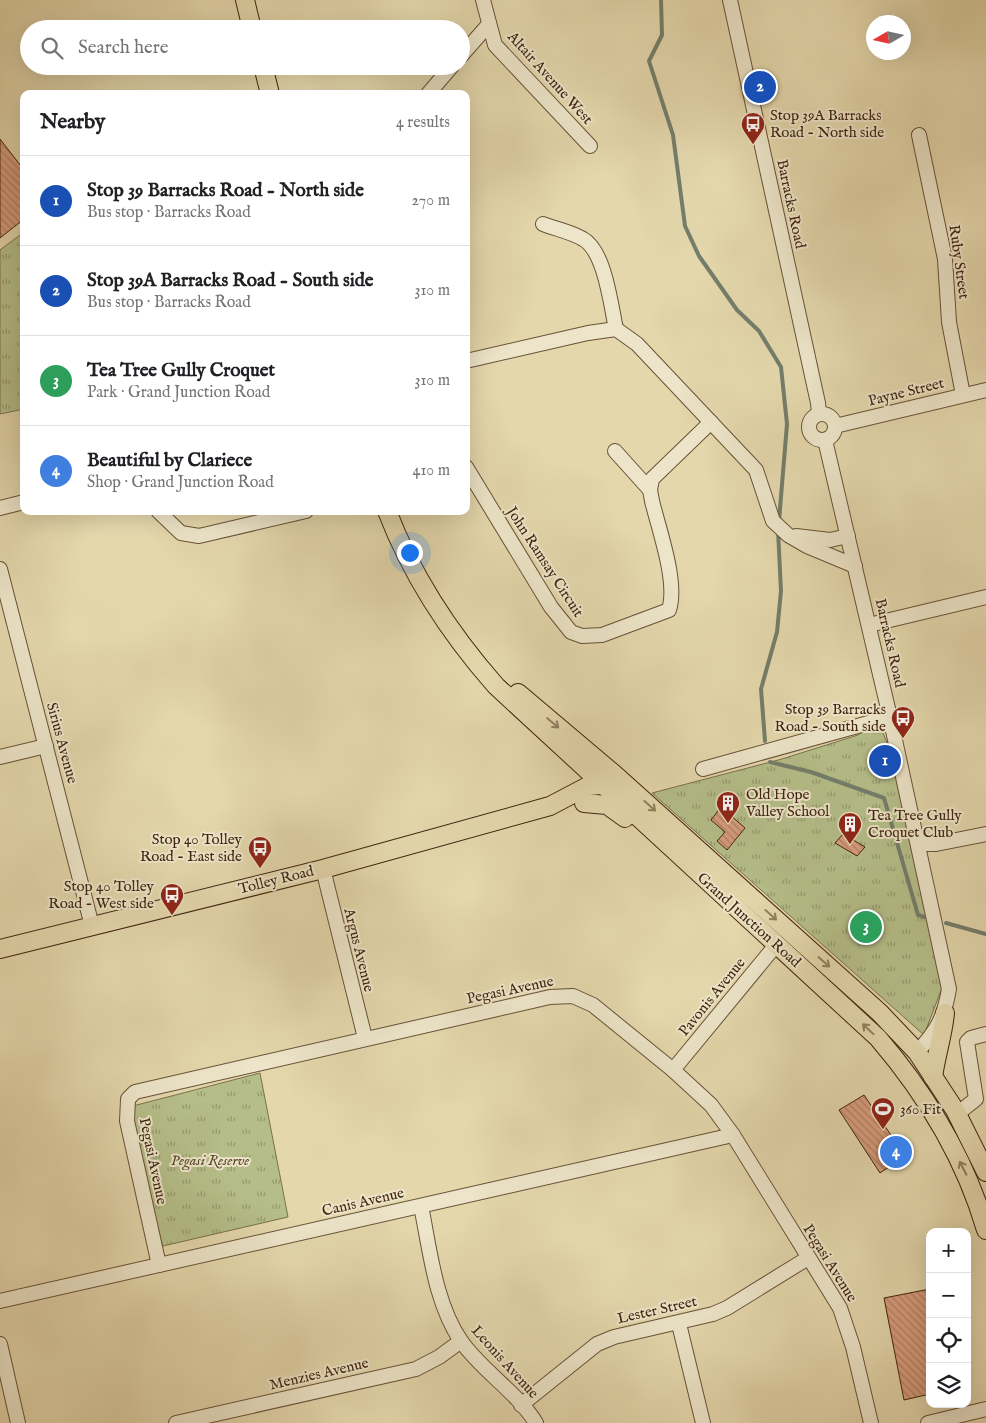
<!DOCTYPE html>
<html lang="en">
<head>
<meta charset="utf-8">
<style>
  body { margin:0; font-family:"IM FELL English",serif; background:#f6f6f6; color:#202124 }
  .controls { position:absolute; right:15px; bottom:15px; display:grid; overflow:hidden; border-radius:10px; box-shadow:0 5px 20px #0002 }
  .controls button { width:45px; height:45px; display:grid; place-items:center; padding:0; border:0; border-bottom:1px solid #e0e0e0; background:#fff; color:#202124; font:25px sans-serif }
  .compass { position:absolute; left:866px; top:15px; width:45px; height:45px; border-radius:50%; background:#fff; box-shadow:0 5px 20px #0002; rotate:261deg }
  .you { position:absolute; left:409px; top:552px; width:18px; height:18px; margin:-12px; border:4px solid #fff; border-radius:50%; background:#1a73e8; box-shadow:0 0 0 8px #1a73e833 }
  .badge { display:grid; place-items:center; width:32px; height:32px; border-radius:50%; background:#111827; color:#fff; font-size:16px; font-weight:700 }
  .pin { position:absolute; translate:-50% -50%; border:2px solid #fff; box-shadow:0 1px 5px #0006 }
  .list { margin:0; padding:0; list-style:none }
  h2 { display:flex; justify-content:space-between; align-items:center; height:65px; margin:0; padding:0 20px; font-size:21px }
  h2 small { font-size:16px; font-weight:400; color:#757577 }
  .list li { display:grid; grid-template-columns:32px 1fr auto; gap:15px; align-items:center; box-sizing:border-box; height:90px; padding:0 20px; border-top:1px solid #e0e0e0 }
  .list b { display:block; font-size:19px; white-space:nowrap }
  .list p { margin:0; font-size:16px; white-space:nowrap; color:#757577 }
  .list em { font-size:16px; font-style:normal; color:#757577 }
  .icon { flex:none; width:28px; height:28px; fill:none; stroke:currentColor; stroke-width:2; stroke-linecap:round; stroke-linejoin:round }
  .map { position:relative; flex:none; width:986px; height:1423px; overflow:hidden }
  .search { position:absolute; background:#fff; box-shadow:0 5px 20px #0002; left:20px; top:20px; width:450px; height:55px; display:flex; align-items:center; gap:12px; box-sizing:border-box; padding:0 18px; border-radius:28px; color:#757577; font-size:19px }
  .panel { position:absolute; background:#fff; box-shadow:0 5px 20px #0002; left:20px; top:90px; width:450px; height:425px; border-radius:10px }
  .map>svg:first-child { display:block }
  .park { fill:url(#park-tufts); stroke:#7a714c }
  .lines { fill:none; stroke-linecap:round; stroke-linejoin:round }
  .stream { stroke:#737e6b; stroke-width:4 }
  .building { fill:url(#building-back-hatch); stroke:#402410 }
  .minor-casing { stroke:#695137; stroke-width:16 }
  .major-casing { stroke:#402410; stroke-width:20 }
  .minor { stroke:#ede5c9; stroke-width:14 }
  .major { stroke:#e4d7ac; stroke-width:18 }
  .oneway { stroke:#927e5e }
  .labels { text-anchor:middle; dominant-baseline:central; stroke-width:4; stroke-linejoin:round; paint-order:stroke }
  .street-label { font-size:15px; fill:#402410; stroke:#ede5c9 }
  .poi-label { font-size:15px; fill:#402410; stroke:#ede5c9; text-anchor:start }
  .park-label { font-size:15px; font-style:italic; fill:#5d4a2e; stroke:#ede5c9 }
</style>
</head>
<body>
<div class="map">
<svg width="986" height="1423" viewBox="0 0 986 1423">
  <defs>
    <pattern id="park-tufts" width="24" height="20" patternUnits="userSpaceOnUse" patternTransform="scale(1.25)"><rect width="24" height="20" fill="#b5be89"/><path d="M3 7l-1-3M5 7V3M7 7l1-3M15 17l-1-3M17 17v-4M19 17l1-3" fill="none" stroke="#959a6f"/></pattern>
    <pattern id="building-back-hatch" width="6" height="6" patternUnits="userSpaceOnUse" patternTransform="scale(1.25)"><rect width="6" height="6" fill="#d89d7d"/><path d="M-1 5l2 2M0 0l6 6M5-1l2 2" fill="none" stroke="#b18065"/></pattern>
  </defs>
  <rect width="100%" height="100%" fill="#e4d7ac"/>
  <filter id="stains"><feTurbulence type="fractalNoise" baseFrequency=".004" numOctaves="4"/><feColorMatrix values="0 0 0 0 .2 0 0 0 0 .09 0 0 0 0 .02 0 0 0 .5 -.17"/></filter>
  <radialGradient id="worn" r=".72"><stop offset=".6" stop-color="#630" stop-opacity="0"/><stop offset="1" stop-color="#630" stop-opacity=".3"/></radialGradient>
  <g class="park">
    <path d="M20,235L24,240V409L0,414V250Z"/>
    <path d="M873,728L883,733L889,748L918,866L942,988L924,1035L652,793L782,759L858,735L866,729Z"/>
    <path d="M260,1073L288,1217L163,1246L154,1219L129,1107Z"/>
  </g>
  <g class="lines">
    <g class="stream">
      <path d="M661,0L662,35L649,61L673,135L685,226L699,256L737,310L759,331L781,367L787,424L779,521"/>
      <path d="M765,741L761,689L777,632L781,591L778,530"/>
      <path d="M770,762L811,772L884,798L918,915L924,917"/>
      <path d="M946,923L986,934"/>
    </g>
  </g>
  <g class="building">
    <path d="M0,139L24,170V219L0,238Z"/>
    <path d="M721,807L745,828L727,850L717,841L725,832L711,820Z"/>
    <path d="M843,834L865,847L857,856L835,843Z"/>
    <path d="M864,1095L905,1156L880,1173L839,1110Z"/>
    <path d="M930,1289V1394L904,1400L884,1298Z"/>
  </g>
  <g class="lines">
    <g class="minor-casing">
      <g id="minor">
        <path d="M483,0L495,45L590,146"/>
        <path d="M730,0L818,403L819,414"/>
        <path d="M461,56L489,24"/>
        <path d="M428,94L452,66"/>
        <path d="M919,135L945,259L949,322L963,395"/>
        <path d="M543,224C556,229 571,232 583,239C605,251 611,306 616,329"/>
        <path d="M466,361L588,333L616,329L637,344L756,470L773,521L788,535L807,546L855,566"/>
        <circle cx="822" cy="427" r="13"/>
        <path d="M835,426L986,390"/>
        <path d="M825,440L890,717L949,989C944,1018 937,1031 917,1052"/>
        <path d="M615,451L650,490"/>
        <path d="M466,467L551,607L571,632L582,636L602,635L669,610C678,582 659,530 652,501L650,490L652,479L711,422"/>
        <path d="M0,508L24,502"/>
        <path d="M158,511L181,533L199,536L306,511"/>
        <path d="M796,536L830,540L848,536"/>
        <path d="M0,569L92,926"/>
        <path d="M869,625L986,597"/>
        <path d="M0,757L46,746"/>
        <path d="M703,769L890,717"/>
        <path d="M919,844H936L986,834"/>
        <path d="M323,869L365,1038"/>
        <path d="M673,1070L776,945"/>
        <path d="M957,1114L976,1099L967,1042L971,1038L986,1034"/>
        <path d="M421,1206C430,1250 435,1303 461,1341C482,1371 517,1392 536,1423"/>
        <path d="M159,1265L127,1121L128,1099L135,1092L550,997L573,996L593,1005L673,1070L711,1105L733,1135L840,1308L853,1347L871,1423"/>
        <path d="M0,1301L733,1135"/>
        <path d="M679,1324L703,1423"/>
        <path d="M0,1344L18,1423"/>
        <path d="M521,1405L597,1344L614,1337L713,1314L727,1308L808,1258"/>
        <path d="M176,1423L416,1369L439,1357L461,1341"/>
        <path d="M928,1423L986,1409"/>
      </g>
    </g>
    <g class="major-casing">
      <g id="major">
        <path d="M245,0L252,29"/>
        <path d="M263,66L270,94"/>
        <path d="M387,511C412,576 451,635 496,686L878,1038C926,1094 965,1158 986,1230"/>
        <path d="M518,693L614,774L880,1013L917,1052L955,1110L986,1172"/>
        <path d="M584,803L607,805L625,818"/>
        <path d="M0,949L323,869L550,806L588,786L601,785"/>
        <path d="M933,1077C936,1055 943,1035 945,1013"/>
      </g>
    </g>
    <use href="#minor" class="minor"/>
    <use href="#major" class="major"/>
  </g>
  <defs><path id="oneway-shaft" d="M-6 0H5M1.5-3L5.5 0L1.5 3" fill="none" stroke-width="1.6" stroke-linecap="round" stroke-linejoin="round" transform="scale(1.25)"/></defs>
  <g class="oneway">
    <use href="#oneway-shaft" transform="translate(553 723) rotate(40)"/>
    <use href="#oneway-shaft" transform="translate(650 806) rotate(42)"/>
    <use href="#oneway-shaft" transform="translate(771 915) rotate(42)"/>
    <use href="#oneway-shaft" transform="translate(824 962) rotate(41)"/>
    <use href="#oneway-shaft" transform="translate(868 1029) rotate(-137)"/>
    <use href="#oneway-shaft" transform="translate(963 1168) rotate(-117)"/>
  </g>
  <defs>
    <g id="bus-pin" transform="scale(1.25)"><path d="M0 17L-7.5 6A9.5 9.5 0 1 1 7.5 6Z" fill="#8f2418" stroke="#ede5c9"/><path d="M-5-6H5V4H4V6H2V4H-2V6H-4V4H-5ZM-3.5-4V0h7V-4ZM-3.5 1.2v1.5H-2V1.2ZM2 1.2v1.5H3.5V1.2Z" fill="#fff"/></g>
    <g id="building-pin" transform="scale(1.25)"><path d="M0 17L-7.5 6A9.5 9.5 0 1 1 7.5 6Z" fill="#8f2418" stroke="#ede5c9"/><path d="M-4-6H4V6H1V3H-1V6H-4ZM-2.5-4.3h1.7v1.8h-1.7ZM.8-4.3h1.7v1.8H.8ZM-2.5-1h1.7V.8h-1.7ZM.8-1h1.7V.8H.8Z" fill="#fff"/></g>
    <g id="stadium-pin" transform="scale(1.25)"><path d="M0 17L-7.5 6A9.5 9.5 0 1 1 7.5 6Z" fill="#8f2418" stroke="#ede5c9"/><path d="M0-5a6.5 5 0 1 0 0 10a6.5 5 0 1 0 0-10ZM-3.5-1.8h7v3.6h-7Z" fill="#fff"/></g>
  </defs>
  <g fill-rule="evenodd">
    <use href="#bus-pin" x="753" y="124"/>
    <use href="#bus-pin" x="903" y="718"/>
    <use href="#building-pin" x="728" y="803"/>
    <use href="#building-pin" x="850" y="824"/>
    <use href="#bus-pin" x="260" y="848"/>
    <use href="#bus-pin" x="172" y="895"/>
    <use href="#stadium-pin" x="883" y="1109"/>
  </g>
  <g class="labels">
    <g class="street-label">
      <text transform="translate(550 78) rotate(48)">Altair Avenue West</text>
      <text transform="translate(791 204) rotate(78)">Barracks Road</text>
      <text transform="translate(959 262) rotate(82)">Ruby Street</text>
      <text transform="translate(906 392) rotate(-14)">Payne Street</text>
      <text transform="translate(545 562) rotate(57)">John Ramsay Circuit</text>
      <text transform="translate(890 643) rotate(77)">Barracks Road</text>
      <text transform="translate(62 743) rotate(75)">Sirius Avenue</text>
      <text transform="translate(276 880) rotate(-14)">Tolley Road</text>
      <text transform="translate(749 920) rotate(42)">Grand Junction Road</text>
      <text transform="translate(359 950) rotate(76)">Argus Avenue</text>
      <text transform="translate(510 990) rotate(-12)">Pegasi Avenue</text>
      <text transform="translate(712 997) rotate(-51)">Pavonis Avenue</text>
      <text transform="translate(153 1161) rotate(78)">Pegasi Avenue</text>
      <text transform="translate(363 1202) rotate(-13)">Canis Avenue</text>
      <text transform="translate(830 1263) rotate(58)">Pegasi Avenue</text>
      <text transform="translate(657 1310) rotate(-13)">Lester Street</text>
      <text transform="translate(505 1362) rotate(48)">Leonis Avenue</text>
      <text transform="translate(319 1374) rotate(-13)">Menzies Avenue</text>
    </g>
    <g class="poi-label">
      <text x="770" y="115">Stop 39A Barracks<tspan x="770" dy="17">Road - North side</tspan></text>
      <text x="886" y="709" text-anchor="end">Stop 39 Barracks<tspan x="886" dy="17">Road - South side</tspan></text>
      <text x="746" y="794">Old Hope<tspan x="746" dy="17">Valley School</tspan></text>
      <text x="868" y="815">Tea Tree Gully<tspan x="868" dy="17">Croquet Club</tspan></text>
      <text x="242" y="839" text-anchor="end">Stop 40 Tolley<tspan x="242" dy="17">Road - East side</tspan></text>
      <text x="154" y="886" text-anchor="end">Stop 40 Tolley<tspan x="154" dy="17">Road - West side</tspan></text>
      <text x="900" y="1109">360 Fit</text>
    </g>
    <g class="park-label">
      <text x="210" y="1160">Pegasi Reserve</text>
    </g>
  </g>
  <rect width="100%" height="100%" filter="url(#stains)"/>
  <rect width="100%" height="100%" fill="url(#worn)"/>
</svg>
<div class="controls">
<button>+</button>
<button>−</button>
<button><svg class="icon" aria-label="locate" viewBox="0 0 24 24"><circle cx="12" cy="12" r="6"/><path d="M12 2v4M12 18v4M2 12h4M18 12h4"/></svg></button>
<button><svg class="icon" aria-label="layers" viewBox="0 0 24 24"><path d="M12 4l9 5-9 5-9-5zM3 14l9 5 9-5"/></svg></button>
</div>
<svg class="compass" viewBox="-18 -18 36 36"><path d="M0-13l5 13h-10z" fill="#e53935"/><path d="M0 13l5-13h-10z" fill="#757577"/></svg>
<div class="you"></div>
<div class="pin badge" style="left:885px;top:761px;background:#1a4fb4">1</div>
<div class="pin badge" style="left:760px;top:87px;background:#1a4fb4">2</div>
<div class="pin badge" style="left:866px;top:927px;background:#2e9e5b">3</div>
<div class="pin badge" style="left:896px;top:1152px;background:#3f7fe0">4</div>
<div class="search"><svg class="icon" aria-label="search" viewBox="0 0 24 24"><circle cx="10" cy="10" r="6"/><path d="M15 15l6 6"/></svg>Search here</div>
<section class="panel">
<h2>Nearby<small>4 results</small></h2>
<ul class="list">
<li><span class="badge" style="background:#1a4fb4">1</span><div><b>Stop 39 Barracks Road - North side</b><p>Bus stop · Barracks Road</p></div><em>270 m</em></li>
<li><span class="badge" style="background:#1a4fb4">2</span><div><b>Stop 39A Barracks Road - South side</b><p>Bus stop · Barracks Road</p></div><em>310 m</em></li>
<li><span class="badge" style="background:#2e9e5b">3</span><div><b>Tea Tree Gully Croquet</b><p>Park · Grand Junction Road</p></div><em>310 m</em></li>
<li><span class="badge" style="background:#3f7fe0">4</span><div><b>Beautiful by Clariece</b><p>Shop · Grand Junction Road</p></div><em>410 m</em></li>
</ul>
</section>
</div>
</body>
</html>
